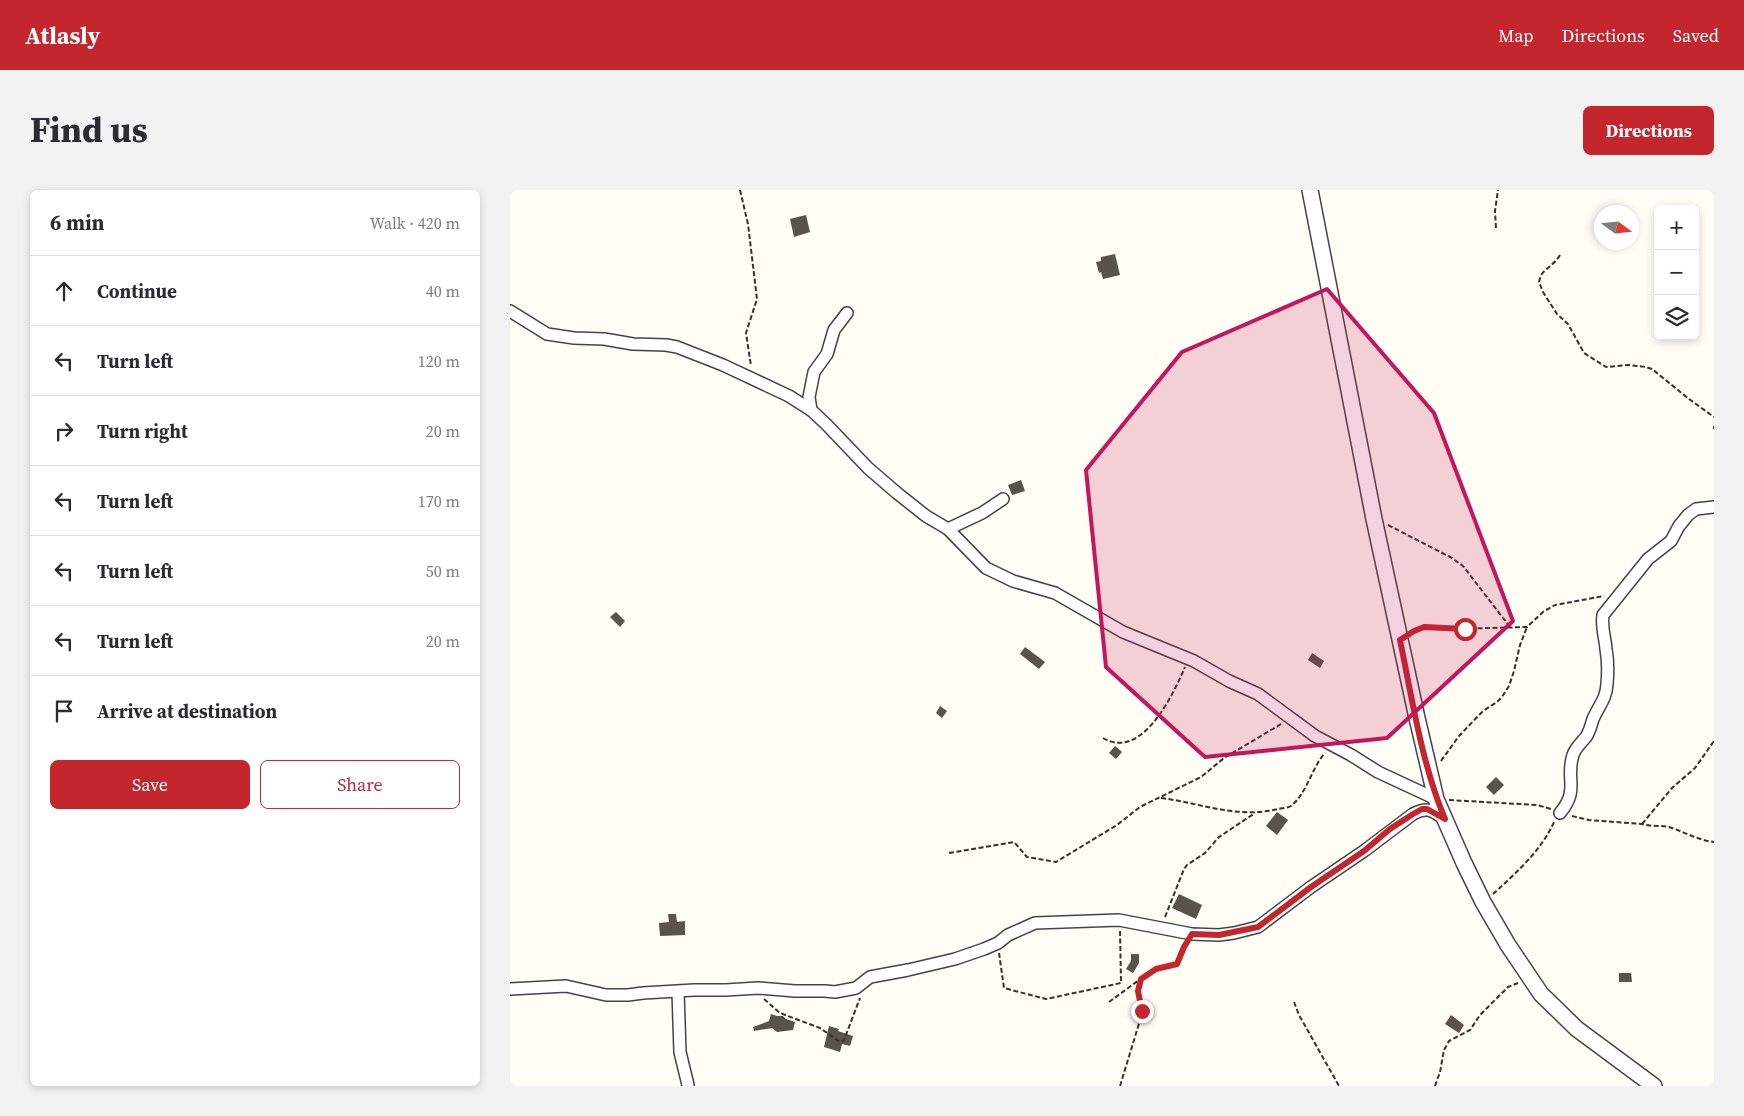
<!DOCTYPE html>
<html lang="en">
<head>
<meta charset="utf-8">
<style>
  body { margin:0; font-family:"Source Serif 4",serif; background:#f2f2f3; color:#2b2b33 }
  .controls { position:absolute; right:15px; top:15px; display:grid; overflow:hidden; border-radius:8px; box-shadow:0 2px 8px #0003 }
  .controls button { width:45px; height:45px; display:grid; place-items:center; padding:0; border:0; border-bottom:1px solid #e1e1e2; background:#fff; color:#2b2b33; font:25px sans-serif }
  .compass { position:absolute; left:1084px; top:15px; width:45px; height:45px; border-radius:50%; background:#fff; box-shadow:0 2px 8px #0003; rotate:105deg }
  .stop { position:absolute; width:15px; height:15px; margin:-11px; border:4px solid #c4262e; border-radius:50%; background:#fff }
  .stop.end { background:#c4262e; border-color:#fff; box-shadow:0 1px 5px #0008 }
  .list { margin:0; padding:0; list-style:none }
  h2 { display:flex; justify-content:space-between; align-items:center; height:65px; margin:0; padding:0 20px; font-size:21px }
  h2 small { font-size:16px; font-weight:400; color:#7c7c81 }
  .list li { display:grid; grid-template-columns:32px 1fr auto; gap:15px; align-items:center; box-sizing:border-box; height:70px; padding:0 20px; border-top:1px solid #e1e1e2 }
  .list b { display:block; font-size:19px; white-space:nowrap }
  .list em { font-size:16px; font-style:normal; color:#7c7c81 }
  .actions { display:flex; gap:10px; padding:15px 20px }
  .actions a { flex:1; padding:11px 0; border:1px solid #c4262e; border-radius:8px; text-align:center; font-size:18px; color:#c4262e }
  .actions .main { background:#c4262e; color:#fff }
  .icon { flex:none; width:28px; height:28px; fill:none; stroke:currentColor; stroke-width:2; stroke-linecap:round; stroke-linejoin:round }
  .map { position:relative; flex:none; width:1204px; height:896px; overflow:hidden; border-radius:8px }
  header { display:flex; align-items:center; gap:30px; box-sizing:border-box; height:70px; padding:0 25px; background:#c4262e; color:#fff }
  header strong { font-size:24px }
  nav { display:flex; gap:28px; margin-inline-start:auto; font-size:18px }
  .intro { display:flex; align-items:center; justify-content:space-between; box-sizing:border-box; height:120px; padding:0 30px }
  h1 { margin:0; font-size:35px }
  .button { padding:12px 22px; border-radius:8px; background:#c4262e; color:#fff; font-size:18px; font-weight:700 }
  main { display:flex; gap:30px; padding:0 30px }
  aside { flex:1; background:#fff; border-radius:8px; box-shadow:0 2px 8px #0003 }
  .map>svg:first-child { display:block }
  .building { fill:#5a524d }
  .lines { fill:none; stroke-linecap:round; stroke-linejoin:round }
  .minor-casing { stroke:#444; stroke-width:14 }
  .tertiary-casing { stroke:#444; stroke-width:18 }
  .path { stroke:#333; stroke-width:2; stroke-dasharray:5 2.5; stroke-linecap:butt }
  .minor { stroke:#fff; stroke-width:11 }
  .tertiary { stroke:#fff; stroke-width:15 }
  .route { stroke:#c4262e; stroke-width:6 }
  .marked { fill:#c2185b; fill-opacity:0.2; stroke:#c2185b; stroke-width:4; stroke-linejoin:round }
</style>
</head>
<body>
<header>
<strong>Atlasly</strong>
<nav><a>Map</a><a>Directions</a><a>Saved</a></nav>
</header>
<div class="intro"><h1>Find us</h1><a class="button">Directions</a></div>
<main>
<aside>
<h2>6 min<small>Walk · 420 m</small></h2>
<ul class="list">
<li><svg class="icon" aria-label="ahead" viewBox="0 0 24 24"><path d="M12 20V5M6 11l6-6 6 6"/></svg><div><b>Continue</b></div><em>40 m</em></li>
<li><svg class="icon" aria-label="left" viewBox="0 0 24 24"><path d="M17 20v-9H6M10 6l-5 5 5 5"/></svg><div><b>Turn left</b></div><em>120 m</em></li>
<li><svg class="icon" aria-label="right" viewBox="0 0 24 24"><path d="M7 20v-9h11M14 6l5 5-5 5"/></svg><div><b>Turn right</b></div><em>20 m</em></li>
<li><svg class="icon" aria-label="left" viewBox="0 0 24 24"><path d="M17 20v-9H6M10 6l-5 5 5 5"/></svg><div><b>Turn left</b></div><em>170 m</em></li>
<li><svg class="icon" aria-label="left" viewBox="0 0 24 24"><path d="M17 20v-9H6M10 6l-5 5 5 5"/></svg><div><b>Turn left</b></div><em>50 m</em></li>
<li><svg class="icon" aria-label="left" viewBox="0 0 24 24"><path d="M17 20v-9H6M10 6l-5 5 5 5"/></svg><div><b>Turn left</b></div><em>20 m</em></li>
<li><svg class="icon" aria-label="arrive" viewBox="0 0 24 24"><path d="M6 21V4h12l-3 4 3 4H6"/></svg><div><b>Arrive at destination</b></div></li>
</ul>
<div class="actions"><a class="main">Save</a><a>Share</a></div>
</aside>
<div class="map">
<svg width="1204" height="896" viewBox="0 0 1204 896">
  <rect width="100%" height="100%" fill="#fffdf5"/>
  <g class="building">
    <path d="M296,25L300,42L284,47L280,29Z"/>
    <path d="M605,64L610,85L593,89L591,82L589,83L586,72L591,71V67Z"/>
    <path d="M511,290L515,301L502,305L498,295Z"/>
    <path d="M106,422L115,431L110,437L100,427Z"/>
    <path d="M515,457L535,472L529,479L510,464Z"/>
    <path d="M802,463L814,471L810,478L798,470Z"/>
    <path d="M430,516L437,521L432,528L426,523Z"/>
    <path d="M605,556L612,562L606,569L599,563Z"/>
    <path d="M986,587L994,595L984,605L976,597Z"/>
    <path d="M767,622L778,630L767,645L756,636Z"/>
    <path d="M669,704L692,715L686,729L662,718Z"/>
    <path d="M158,724H166L167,732L175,731V745L150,746L149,733L159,732Z"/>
    <path d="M621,764H629V773L623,783L616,779L621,771Z"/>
    <path d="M1109,783H1121L1122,792H1109Z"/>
    <path d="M261,824L267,826H273L276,829L285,832L283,840L267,842L262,838L244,841L243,837L259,831Z"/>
    <path d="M941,825L954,835L949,843L935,834Z"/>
    <path d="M319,836L329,839L328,841L343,846L340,856L332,854L330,862L314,857Z"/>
  </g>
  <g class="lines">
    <g class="minor-casing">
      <g id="minor">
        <path d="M0,121L37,144L64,148L94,149L123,154L156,155L167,157L213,175L279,206L301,220L316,234L358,278L387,303L416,326L438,339L476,378L503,391L545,403L613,442L684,471L719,491L748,504L805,546L841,565L868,582L926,609"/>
        <path d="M301,220L299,207L304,182L317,164L324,140L337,123"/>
        <path d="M438,339L472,323L493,309"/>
        <path d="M1050,623C1070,599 1055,589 1063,565C1065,558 1072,552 1076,547C1080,541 1081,535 1083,529C1089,515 1096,510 1097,494C1098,483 1098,470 1096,459C1095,447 1091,437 1093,425L1138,369L1161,351L1169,336L1178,325L1186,319L1204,317"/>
        <path d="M0,799L56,796L96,805H118L133,803L184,800H216L248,798L285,801H315L325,802L346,798L360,787L398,780L445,769L474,759L488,753L498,745L525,733L609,730L682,744L709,745L724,743L748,737L801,697L854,661L903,624C918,616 922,621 935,629"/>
        <path d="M168,802L170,862L178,895"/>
      </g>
    </g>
    <g class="tertiary-casing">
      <path id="tertiary" d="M800,0L864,329L907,528L926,609L954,673L973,712L998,755L1031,804L1067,839L1144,896"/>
    </g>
    <g class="path">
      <path d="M230,0L238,34L247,109L236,143L241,176"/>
      <path d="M986,38L985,21L988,0"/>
      <path d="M1050,65C1045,74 1037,77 1031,85L1029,92L1033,102L1047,124L1058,134L1074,163L1096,177L1119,175L1136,177L1142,179L1179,209L1204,227"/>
      <path d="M1204,236V239"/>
      <path d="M878,335L942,368L953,376L1000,437"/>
      <path d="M901,442L914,437L942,439L1017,437L1033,422L1045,415L1094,406"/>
      <path d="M593,548C632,571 663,505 675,477"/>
      <path d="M931,571L949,546L973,521L987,512L992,507L999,496L1004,481L1010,455L1017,437"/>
      <path d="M651,608C691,613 726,629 768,619C772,618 779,618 782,615C797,603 802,577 815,563"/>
      <path d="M939,610L1027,615L1041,619"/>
      <path d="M1062,626L1079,630L1132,634C1141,637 1150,635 1159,637C1174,642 1188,650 1204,652"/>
      <path d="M1132,634L1162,598L1185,578L1204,551"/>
      <path d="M439,663L504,652L517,667L546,672L607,635L630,617L691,587L714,568L771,534"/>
      <path d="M983,704C1006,683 1031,661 1044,632"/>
      <path d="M655,727L674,679L677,675L695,663L709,647L745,623"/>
      <path d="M489,763L494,798L536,809L611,793L610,740"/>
      <path d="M254,809L270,823L310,838L330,852L334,850L350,808"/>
      <path d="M599,812L640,782L667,774L675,755"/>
      <path d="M784,812L789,825L829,896"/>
      <path d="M610,896L631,827L628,801L631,789"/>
      <path d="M925,896L930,882L934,860L939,851L960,840L970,825L998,797L1008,793"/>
    </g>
    <use href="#minor" class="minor"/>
    <use href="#tertiary" class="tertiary"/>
  </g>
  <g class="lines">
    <path class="route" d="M632,821L628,801L631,789L646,779L667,774L674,757L682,744L709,745L748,737L801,697L854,661L880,639L903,624L912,619H917L935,629C912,575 902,508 890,450L904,441L914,437L955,439"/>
  </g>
  <path class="marked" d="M817,99L924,223L1003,431L877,548L695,567L596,477L576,280L672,162Z"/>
</svg>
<div class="controls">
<button>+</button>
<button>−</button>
<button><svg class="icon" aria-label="layers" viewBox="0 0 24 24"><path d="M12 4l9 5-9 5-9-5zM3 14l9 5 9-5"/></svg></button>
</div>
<svg class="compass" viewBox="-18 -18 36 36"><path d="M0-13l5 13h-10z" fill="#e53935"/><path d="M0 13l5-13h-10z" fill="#7c7c81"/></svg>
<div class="stop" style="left:955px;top:439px"></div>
<div class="stop end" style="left:632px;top:821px"></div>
</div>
</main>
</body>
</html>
